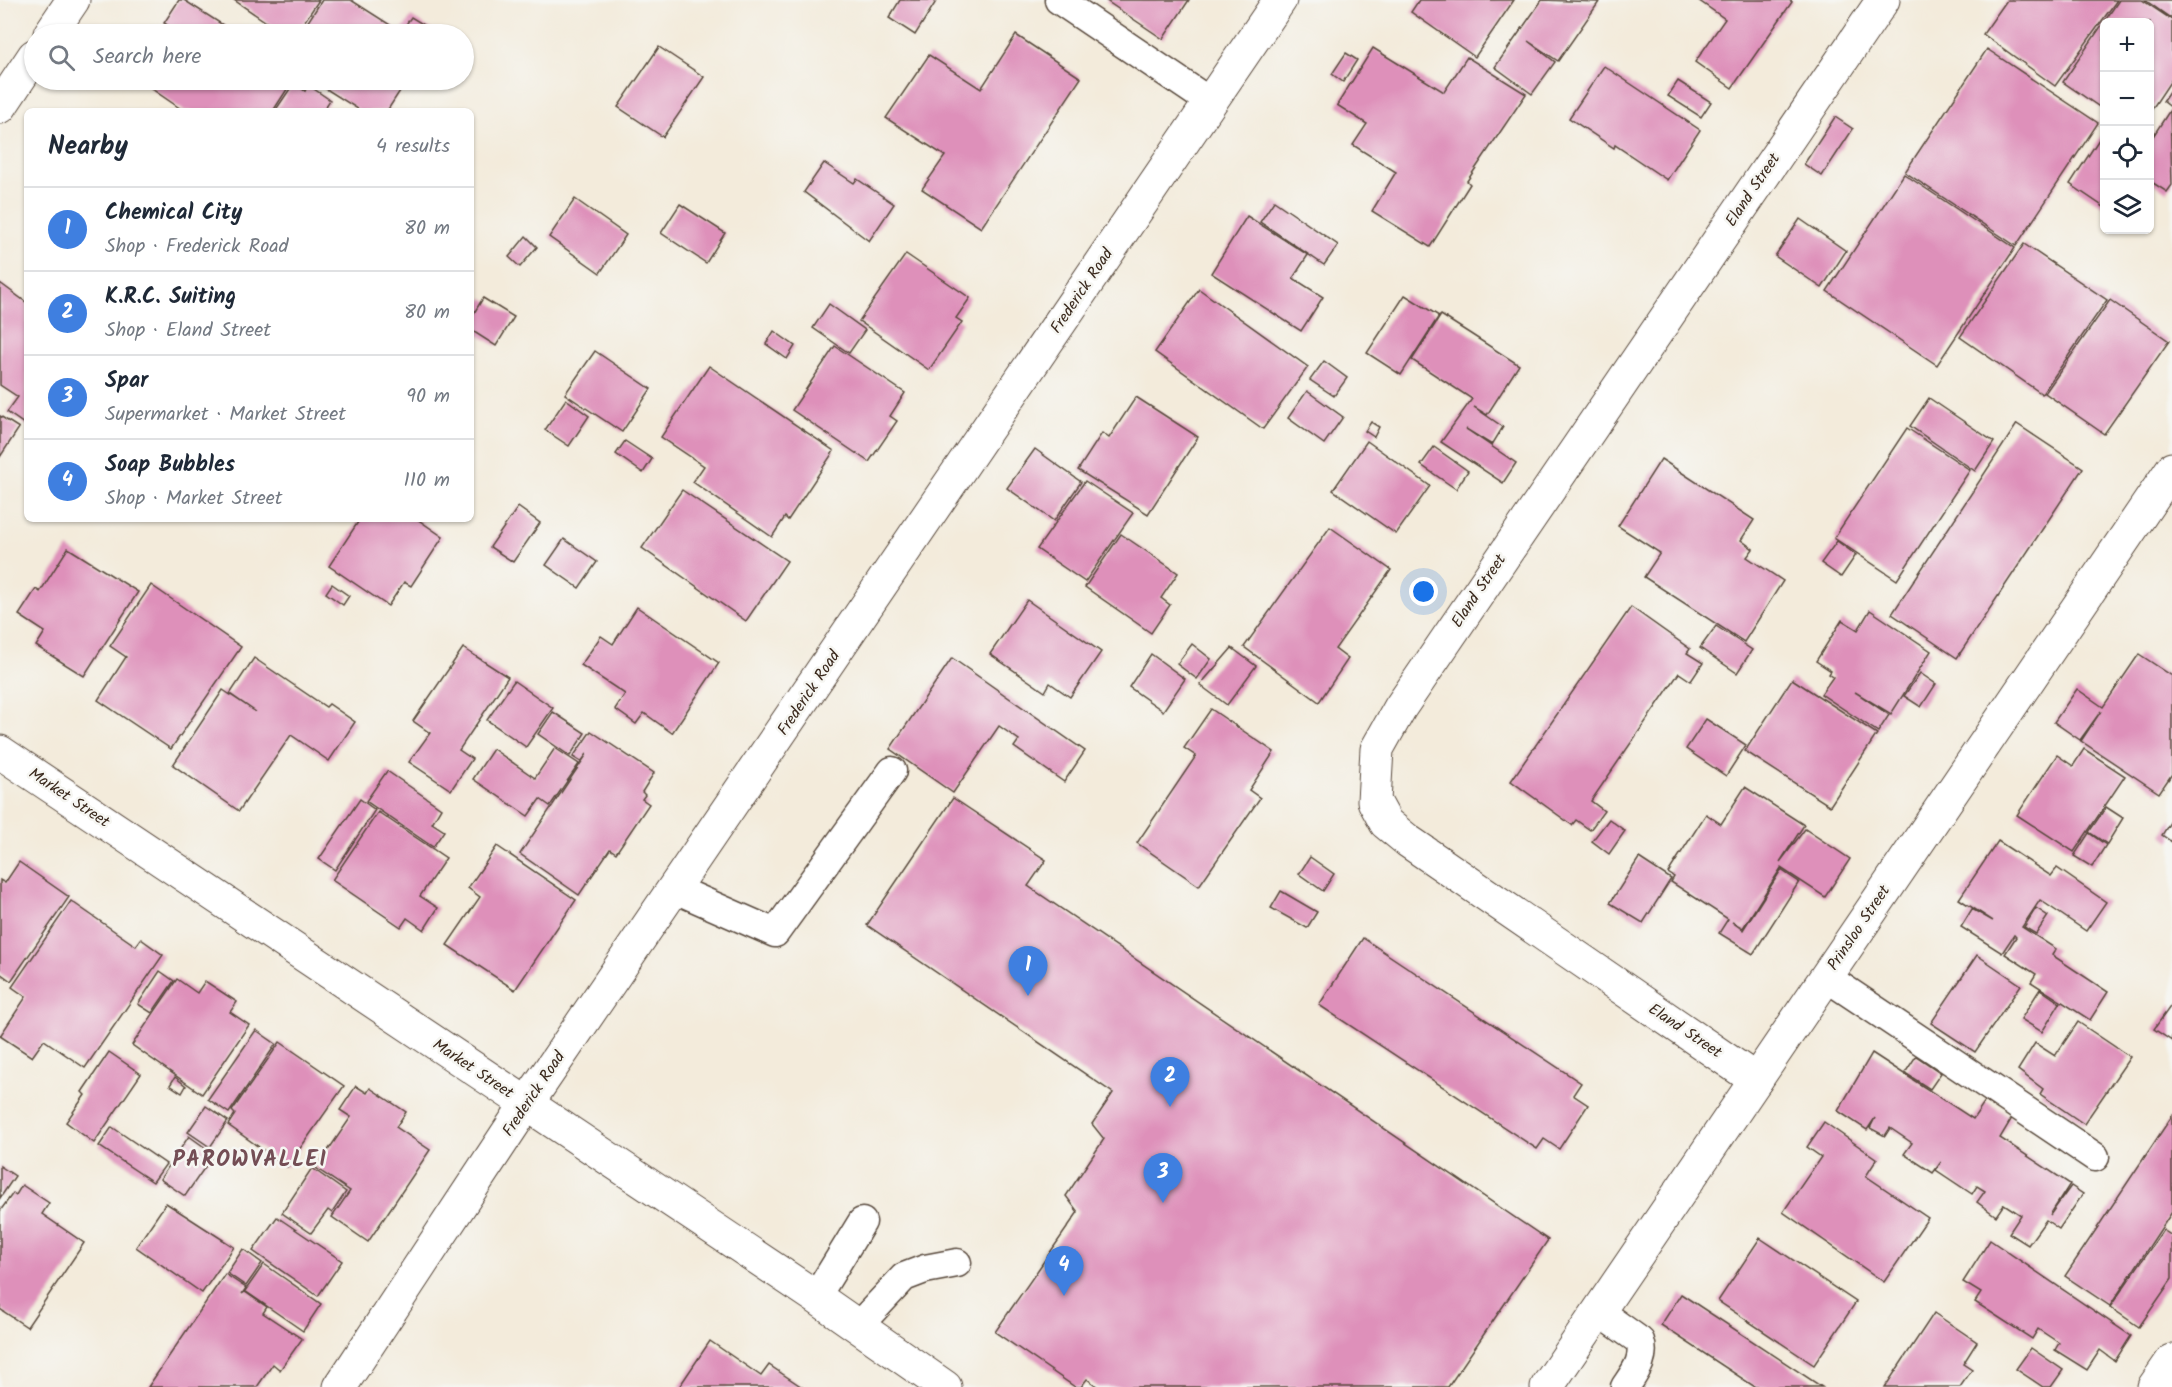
<!DOCTYPE html>
<html lang="en">
<head>
<meta charset="utf-8">
<style>
  body { margin:0; font-family:Kalam,sans-serif; background:#f6f6f7; color:#1f2937 }
  .controls { position:absolute; right:18px; top:18px; display:grid; overflow:hidden; border-radius:9px; box-shadow:0 2px 4px #0004 }
  .controls button { width:54px; height:54px; display:grid; place-items:center; padding:0; border:0; border-bottom:2px solid #e0e1e3; background:#fff; color:#1f2937; font:30px sans-serif }
  .you { position:absolute; left:1424px; top:592px; width:21px; height:21px; margin:-15px; border:4px solid #fff; border-radius:50%; background:#1a73e8; box-shadow:0 0 0 9px #1a73e833 }
  .badge { display:grid; place-items:center; width:39px; height:39px; border-radius:50%; background:#1f6fb2; color:#fff; font-size:20px; font-weight:700 }
  .pin { position:absolute; translate:-50% -50px; filter:drop-shadow(0 2px 3px #0008) }
  .pin::after { content:''; position:absolute; top:32px; width:21px; height:18px; background:inherit; clip-path:polygon(0 0,100% 0,50% 100%) }
  .list { margin:0; padding:0; list-style:none }
  h2 { display:flex; justify-content:space-between; align-items:center; height:78px; margin:0; padding:0 24px; font-size:26px }
  h2 small { font-size:20px; font-weight:400; color:#747a83 }
  .list li { display:grid; grid-template-columns:39px 1fr auto; gap:18px; align-items:center; box-sizing:border-box; height:84px; padding:0 24px; border-top:2px solid #e0e1e3 }
  .list b { display:block; font-size:22px; white-space:nowrap }
  .list p { margin:0; font-size:20px; white-space:nowrap; color:#747a83 }
  .list em { font-size:20px; font-style:normal; color:#747a83 }
  .icon { flex:none; width:33px; height:33px; fill:none; stroke:currentColor; stroke-width:2; stroke-linecap:round; stroke-linejoin:round }
  .map { position:relative; flex:none; width:2172px; height:1387px; overflow:hidden }
  .search { position:absolute; background:#fff; box-shadow:0 2px 4px #0004; left:24px; top:24px; width:450px; height:66px; display:flex; align-items:center; gap:15px; box-sizing:border-box; padding:0 21px; border-radius:33px; color:#747a83; font-size:22px }
  .panel { position:absolute; background:#fff; box-shadow:0 2px 4px #0004; left:24px; top:108px; width:450px; height:414px; border-radius:9px }
  .map>svg:first-child { display:block }
  .building { fill:#de90ba }
  .lines { fill:none; stroke-linecap:round; stroke-linejoin:round }
  .lane-casing { stroke:#57473a; stroke-width:31 }
  .street-casing { stroke:#57473a; stroke-width:35 }
  .secondary-casing { stroke:#57473a; stroke-width:35 }
  .lane { stroke:#fff; stroke-width:28 }
  .street { stroke:#fff; stroke-width:33 }
  .secondary { stroke:#fff; stroke-width:33 }
  .labels { text-anchor:middle; dominant-baseline:central; stroke-width:5; stroke-linejoin:round; paint-order:stroke }
  .street-label { font-size:16px; fill:#3b2a1e; stroke:#f6f6f2 }
  .district-label { font-size:22px; font-weight:bold; letter-spacing:1.5px; fill:#744e55; stroke:#f6f6f2 }
</style>
</head>
<body>
<div class="map">
<svg width="2172" height="1387" viewBox="0 0 2172 1387">
  <rect width="100%" height="100%" fill="#f6f6f2"/>
  <filter id="ink" filterUnits="userSpaceOnUse"><feTurbulence type="fractalNoise" baseFrequency=".0167" numOctaves="2"/><feDisplacementMap in="SourceGraphic" scale="12" xChannelSelector="R" yChannelSelector="G"/><feConvolveMatrix kernelMatrix="1 2 1 2 8 2 1 2 1" color-interpolation-filters="sRGB"/></filter>
  <filter id="wash" filterUnits="userSpaceOnUse"><feTurbulence type="fractalNoise" baseFrequency=".008" numOctaves="4" result="noise"/><feDisplacementMap in="SourceGraphic" scale="24" xChannelSelector="R" yChannelSelector="G"/><feGaussianBlur stdDeviation="1.35" result="paint"/><feColorMatrix in="noise" values="0 0 0 0 0 0 0 0 0 0 0 0 0 0 0 0 0 1.4 0 .05"/><feComposite in="paint" operator="in"/></filter>
  <g filter="url(#wash)">
    <rect width="100%" height="100%" fill="#f3ebdb"/>
    <g id="blocks">
      <g class="building">
        <path d="M179,0H184L237,34H182L164,23Z"/>
        <path d="M234,0H319L296,34H284Z"/>
        <path d="M322,0H351L401,32L411,17L439,34H300Z"/>
        <path d="M900,0H937L915,35L889,18Z"/>
        <path d="M1105,0H1189L1163,39Z"/>
        <path d="M1419,0H1514L1475,57L1411,12Z"/>
        <path d="M1542,0L1599,2L1558,61L1528,41L1555,62L1532,94L1495,67Z"/>
        <path d="M1698,0H1789L1792,2L1732,88L1695,62L1725,19Z"/>
        <path d="M2007,0H2117L2055,86L1983,34Z"/>
        <path d="M2119,0H2142L2172,20V79L2150,112V22H2104V110L2063,82Z"/>
        <path d="M2145,0H2172V19Z"/>
        <path d="M1016,35L1081,78L981,228L922,189L945,156L886,118L929,55L981,89Z"/>
        <path d="M659,47L704,77L663,137L618,107Z"/>
        <path d="M1373,48L1444,92L1467,57L1526,94L1467,181L1470,184L1430,247L1372,211L1396,172L1353,145L1367,124L1337,105Z"/>
        <path d="M1987,49L2098,123L2016,246L1905,172Z"/>
        <path d="M1346,53L1357,60L1343,82L1332,74Z"/>
        <path d="M1604,66L1700,130L1667,180L1615,145L1614,148L1569,118Z"/>
        <path d="M158,80H293L273,111H184L152,89Z"/>
        <path d="M312,80H407L387,111H361Z"/>
        <path d="M1678,81L1711,102L1701,117L1668,96Z"/>
        <path d="M294,83L305,91L308,85L330,100L323,111H275Z"/>
        <path d="M2172,88V108L2163,101Z"/>
        <path d="M2170,110L2172,185L2167,192L2150,181V141Z"/>
        <path d="M1835,117L1853,129L1822,176L1804,164Z"/>
        <path d="M2103,133L2104,134V207L2070,184Z"/>
        <path d="M824,163L854,183L857,179L894,204L869,241L804,192Z"/>
        <path d="M1904,174L2015,248L1937,365L1827,291Z"/>
        <path d="M575,199L626,235L600,273L549,237Z"/>
        <path d="M1274,201L1338,245L1324,265L1260,222Z"/>
        <path d="M680,204L725,233L706,263L661,233Z"/>
        <path d="M1247,216L1308,255L1293,278L1323,297L1301,331L1211,273Z"/>
        <path d="M1800,219L1846,251L1822,288L1775,256Z"/>
        <path d="M526,236L537,247L520,267L509,257Z"/>
        <path d="M2024,244L2107,300L2042,394L1960,337Z"/>
        <path d="M906,254L970,298L956,318L962,322L929,370L859,321Z"/>
        <path d="M0,283L27,303V426L7,412L18,397L0,385Z"/>
        <path d="M1199,289L1308,367L1263,429L1155,352Z"/>
        <path d="M1405,295L1439,316L1401,375L1367,353Z"/>
        <path d="M483,298L514,317L496,346L471,330V318Z"/>
        <path d="M2110,300L2169,341L2104,434L2045,393Z"/>
        <path d="M829,304L865,330L849,353L813,328Z"/>
        <path d="M1441,315L1519,365L1487,415L1474,407L1503,427L1492,445L1466,429L1516,463L1503,483L1441,442L1472,399L1412,360Z"/>
        <path d="M774,331L795,346L787,359L766,344Z"/>
        <path d="M835,346L905,393L890,416L897,421L869,462L792,410Z"/>
        <path d="M595,351L651,389L622,432L565,394Z"/>
        <path d="M1324,361L1347,378L1334,396L1310,380Z"/>
        <path d="M709,366L834,451L788,520L785,517L772,537L693,482L704,466L661,437Z"/>
        <path d="M1307,391L1343,417L1324,444L1288,418Z"/>
        <path d="M1136,397L1198,437L1148,514L1078,470L1102,433L1109,438Z"/>
        <path d="M1929,398L1994,442L1975,471L1910,426Z"/>
        <path d="M566,399L589,416L569,446L545,430Z"/>
        <path d="M0,416L19,428L0,457Z"/>
        <path d="M1371,422L1379,427L1374,437L1365,431Z"/>
        <path d="M2017,424L2083,468L1957,658L1892,614Z"/>
        <path d="M1907,428L1970,470L1897,580L1834,538Z"/>
        <path d="M625,441L652,459L643,473L616,454Z"/>
        <path d="M1367,441L1430,486L1396,534L1333,490Z"/>
        <path d="M1434,447L1468,471L1456,489L1421,465Z"/>
        <path d="M1035,449L1081,482L1054,521L1007,488Z"/>
        <path d="M1661,459L1754,520L1741,540L1753,549L1747,557L1783,581L1744,642L1644,577L1660,553L1618,526Z"/>
        <path d="M1085,481L1133,513L1085,582L1037,549Z"/>
        <path d="M682,490L787,561L746,621L642,548Z"/>
        <path d="M518,507L540,523L513,562L490,547Z"/>
        <path d="M360,519H417L443,537L411,586L404,582L388,606L329,566Z"/>
        <path d="M1330,527L1391,570L1335,649L1348,659L1319,702L1244,647Z"/>
        <path d="M1121,534L1178,573L1161,598L1170,605L1151,633L1085,587Z"/>
        <path d="M564,539L597,562L579,588L546,565Z"/>
        <path d="M1837,541L1856,555L1841,577L1821,563Z"/>
        <path d="M68,548L138,592L84,676L36,646L45,632L19,615L36,589L40,592Z"/>
        <path d="M332,584L349,596L343,605L326,593Z"/>
        <path d="M151,585L241,647L171,749L98,700L126,657L110,646Z"/>
        <path d="M1027,600L1101,652L1070,697L1050,683L1045,692L990,654Z"/>
        <path d="M637,607L719,663L672,733L644,713L636,724L615,709L625,694L581,665L601,636L613,644Z"/>
        <path d="M1631,607L1690,649L1687,653L1703,663L1691,681L1679,673L1591,801L1604,811L1590,830L1576,820L1572,825L1511,781Z"/>
        <path d="M1870,610L1931,651L1891,714L1855,692L1889,715L1878,732L1821,694L1833,677L1829,674L1831,671L1816,661L1842,620L1858,630Z"/>
        <path d="M1716,626L1752,650L1737,673L1700,648Z"/>
        <path d="M1192,644L1211,659L1197,679L1177,664Z"/>
        <path d="M463,648L508,677L459,750L472,759L451,790L409,762L430,733L413,721Z"/>
        <path d="M1232,648L1256,666L1227,705L1200,685Z"/>
        <path d="M1151,654L1185,679L1163,711L1129,687Z"/>
        <path d="M2139,654L2172,676V774L2159,793L2081,741L2101,711L2080,740L2054,722L2077,689L2103,707Z"/>
        <path d="M254,658L326,707L329,704L355,722L329,761L291,735L239,811L173,765L223,690L256,712L230,694Z"/>
        <path d="M952,658L1085,751L1064,782L1014,747L1019,740L999,726L953,793L890,749Z"/>
        <path d="M1920,673L1936,684L1921,707L1904,696Z"/>
        <path d="M1792,679L1877,734L1830,806L1745,751Z"/>
        <path d="M514,681L553,708L526,747L487,720Z"/>
        <path d="M1211,709L1274,752L1249,790L1260,798L1199,886L1137,843L1196,756L1184,748Z"/>
        <path d="M553,712L585,733L570,756L538,734Z"/>
        <path d="M1706,719L1746,745L1726,776L1686,749Z"/>
        <path d="M591,731L654,773L642,792L645,795L642,799L649,804L616,853L610,849L579,895L520,854L587,754L581,762L573,757Z"/>
        <path d="M555,748L579,764L550,806L540,799L528,816L473,779L493,749L535,778Z"/>
        <path d="M2084,749L2125,776L2074,852L2017,815L2057,755L2073,766Z"/>
        <path d="M387,771L441,808L432,823L444,831L433,847L366,801Z"/>
        <path d="M1745,787L1804,825L1780,862L1805,829L1850,859L1825,897L1781,868L1743,928L1732,922L1743,930L1781,870L1799,882L1753,954L1719,933L1728,919L1671,882L1674,877L1668,873L1706,814L1721,824Z"/>
        <path d="M953,798L1046,860L1028,886L1548,1240L1448,1387H1098L1087,1379L1081,1387H1075L995,1332L1078,1212L1066,1196L1104,1139L1092,1124L1113,1093L867,925Z"/>
        <path d="M360,799L375,810L335,870L319,859Z"/>
        <path d="M2106,807L2123,818L2107,844L2089,832Z"/>
        <path d="M378,812L446,858L420,896L438,908L424,930L407,918L401,927L332,880Z"/>
        <path d="M1609,819L1625,831L1609,854L1592,841Z"/>
        <path d="M2172,819V842L2162,835Z"/>
        <path d="M2089,833L2106,845L2092,867L2074,856Z"/>
        <path d="M1998,841L2051,876L2057,868L2106,902L2086,931L2040,900L2022,927L2056,949L2052,955L2108,992L2090,1020L2031,982L2036,974L2005,954L2016,937L2014,935L2002,953L1961,927L1972,909L1993,921L1959,899Z"/>
        <path d="M497,846L576,900L515,990L447,945L480,897L468,888Z"/>
        <path d="M1310,857L1334,874L1323,891L1299,874Z"/>
        <path d="M1639,858L1671,879L1643,923L1610,903Z"/>
        <path d="M19,862L69,897L11,981L0,973V880L5,883Z"/>
        <path d="M1281,891L1317,912L1307,928L1271,908Z"/>
        <path d="M71,901L136,946L141,939L163,955L85,1068L44,1040L32,1057L0,1036L26,997L12,987Z"/>
        <path d="M2036,908L2048,916L2036,934L2024,927Z"/>
        <path d="M1363,938L1581,1083L1573,1095L1588,1105L1559,1149L1544,1139L1537,1149L1319,1005Z"/>
        <path d="M1977,955L2021,985L1975,1052L1931,1023Z"/>
        <path d="M160,971L174,981L152,1013L138,1004Z"/>
        <path d="M177,979L197,993L205,981L237,1002L230,1012L249,1025L202,1094L132,1045Z"/>
        <path d="M2040,989L2060,1003L2042,1032L2021,1019Z"/>
        <path d="M2172,1004V1041L2154,1029Z"/>
        <path d="M2078,1022L2130,1057L2084,1124L2040,1094L2043,1089L2018,1070L2035,1043L2055,1056Z"/>
        <path d="M256,1030L276,1044L229,1113L208,1099Z"/>
        <path d="M280,1042L344,1086L287,1167L228,1125L235,1114L232,1111Z"/>
        <path d="M109,1052L141,1074L94,1143L66,1122L85,1095L82,1092Z"/>
        <path d="M1872,1053L1973,1119L1985,1101L2012,1118L2000,1138L2070,1184L2050,1215L2071,1186L2083,1194L2059,1229L2046,1220L2028,1245L2009,1233L2021,1215L2004,1204L1996,1216L1977,1202L1985,1191L1977,1186L1972,1194L1936,1170L1941,1162L1933,1173L1904,1154L1912,1143L1890,1128L1885,1136L1870,1128L1875,1118L1867,1130L1838,1111Z"/>
        <path d="M1916,1056L1941,1073L1930,1089L1905,1073Z"/>
        <path d="M175,1077L186,1086L182,1093L170,1085Z"/>
        <path d="M356,1086L367,1093L370,1088L406,1112L396,1127L430,1150L368,1242L332,1217L350,1191L316,1168L351,1117L340,1110Z"/>
        <path d="M206,1106L228,1121L210,1147L188,1132Z"/>
        <path d="M2172,1116V1212L2110,1306L2065,1276Z"/>
        <path d="M1824,1122L1877,1159L1866,1176L1928,1218L1884,1282L1783,1212L1821,1157L1807,1147Z"/>
        <path d="M112,1127L166,1164L153,1182L99,1146Z"/>
        <path d="M189,1136L214,1154L185,1196L160,1179Z"/>
        <path d="M0,1166L15,1176L0,1198Z"/>
        <path d="M312,1168L346,1192L332,1213L328,1210L311,1233L282,1213Z"/>
        <path d="M22,1185L49,1203L42,1214L84,1243L27,1327L0,1309V1211L13,1193L16,1195Z"/>
        <path d="M166,1203L234,1247L202,1293L136,1247Z"/>
        <path d="M277,1217L342,1261L318,1296L253,1251Z"/>
        <path d="M2163,1230L2172,1236V1279L2139,1327L2110,1307Z"/>
        <path d="M1760,1238L1856,1302L1814,1365L1718,1301Z"/>
        <path d="M1990,1240L2131,1336L2115,1361L2100,1350L2087,1370L2055,1350L2059,1343L2038,1329L2032,1339L1975,1302L1981,1293L1963,1282Z"/>
        <path d="M243,1249L262,1263L246,1286L227,1273Z"/>
        <path d="M264,1264L321,1304L303,1331L245,1291Z"/>
        <path d="M225,1274L246,1288L242,1294L245,1292L267,1307L263,1313L302,1339L280,1370L273,1364L257,1387H148Z"/>
        <path d="M1681,1294L1822,1387H1755L1661,1325Z"/>
        <path d="M1934,1313L1977,1342L1963,1364L1972,1370L1960,1387H1885Z"/>
        <path d="M710,1341L761,1376L769,1365L802,1387H679Z"/>
        <path d="M2031,1348L2063,1370L2051,1387H2043L2016,1369Z"/>
      </g>
    </g>
  </g>
  <g filter="url(#ink)">
    <use href="#blocks" fill-opacity="0" stroke="#57473a" stroke-width="1.5"/>
    <g class="lines">
      <g class="lane-casing">
        <g id="lane">
          <path d="M1059,0L1210,102"/>
          <path d="M675,889L775,933L892,771"/>
          <path d="M1826,977L2095,1157"/>
          <path d="M816,1297L862,1222"/>
          <path d="M1598,1311L1640,1341C1646,1359 1635,1372 1625,1387"/>
          <path d="M858,1326L904,1277L925,1269L957,1263"/>
        </g>
      </g>
      <g class="street-casing">
        <g id="street">
          <path d="M50,34L73,0"/>
          <path d="M0,107L34,56"/>
          <path d="M1756,1080L1408,841L1386,823L1374,801L1377,749L1400,708L1883,0"/>
          <path d="M340,1387L526,1105L1280,0"/>
          <path d="M1547,1387L2172,469"/>
          <path d="M2154,1387L2172,1361"/>
        </g>
      </g>
      <g class="secondary-casing">
        <path id="secondary" d="M0,752L816,1297L945,1387"/>
      </g>
      <use href="#lane" class="lane"/>
      <use href="#street" class="street"/>
      <use href="#secondary" class="secondary"/>
    </g>
  </g>
  <g class="labels">
    <g class="street-label">
      <text transform="translate(1753 190) rotate(-56)">Eland Street</text>
      <text transform="translate(1082 291) rotate(-56)">Frederick Road</text>
      <text transform="translate(1479 591) rotate(-56)">Eland Street</text>
      <text transform="translate(809 693) rotate(-56)">Frederick Road</text>
      <text transform="translate(69 798) rotate(34)">Market Street</text>
      <text transform="translate(1859 928) rotate(-56)">Prinsloo Street</text>
      <text transform="translate(1685 1031) rotate(34)">Eland Street</text>
      <text transform="translate(473 1069) rotate(34)">Market Street</text>
      <text transform="translate(534 1094) rotate(-56)">Frederick Road</text>
    </g>
    <g class="district-label">
      <text x="250" y="1160">PAROWVALLEI</text>
    </g>
  </g>
</svg>
<div class="controls">
<button>+</button>
<button>−</button>
<button><svg class="icon" aria-label="locate" viewBox="0 0 24 24"><circle cx="12" cy="12" r="6"/><path d="M12 2v4M12 18v4M2 12h4M18 12h4"/></svg></button>
<button><svg class="icon" aria-label="layers" viewBox="0 0 24 24"><path d="M12 4l9 5-9 5-9-5zM3 14l9 5 9-5"/></svg></button>
</div>
<div class="you"></div>
<div class="pin badge" style="left:1028px;top:996px;background:#3f7fe0">1</div>
<div class="pin badge" style="left:1170px;top:1107px;background:#3f7fe0">2</div>
<div class="pin badge" style="left:1163px;top:1203px;background:#3f7fe0">3</div>
<div class="pin badge" style="left:1064px;top:1296px;background:#3f7fe0">4</div>
<div class="search"><svg class="icon" aria-label="search" viewBox="0 0 24 24"><circle cx="10" cy="10" r="6"/><path d="M15 15l6 6"/></svg>Search here</div>
<section class="panel">
<h2>Nearby<small>4 results</small></h2>
<ul class="list">
<li><span class="badge" style="background:#3f7fe0">1</span><div><b>Chemical City</b><p>Shop · Frederick Road</p></div><em>80 m</em></li>
<li><span class="badge" style="background:#3f7fe0">2</span><div><b>K.R.C. Suiting</b><p>Shop · Eland Street</p></div><em>80 m</em></li>
<li><span class="badge" style="background:#3f7fe0">3</span><div><b>Spar</b><p>Supermarket · Market Street</p></div><em>90 m</em></li>
<li><span class="badge" style="background:#3f7fe0">4</span><div><b>Soap Bubbles</b><p>Shop · Market Street</p></div><em>110 m</em></li>
</ul>
</section>
</div>
</body>
</html>
